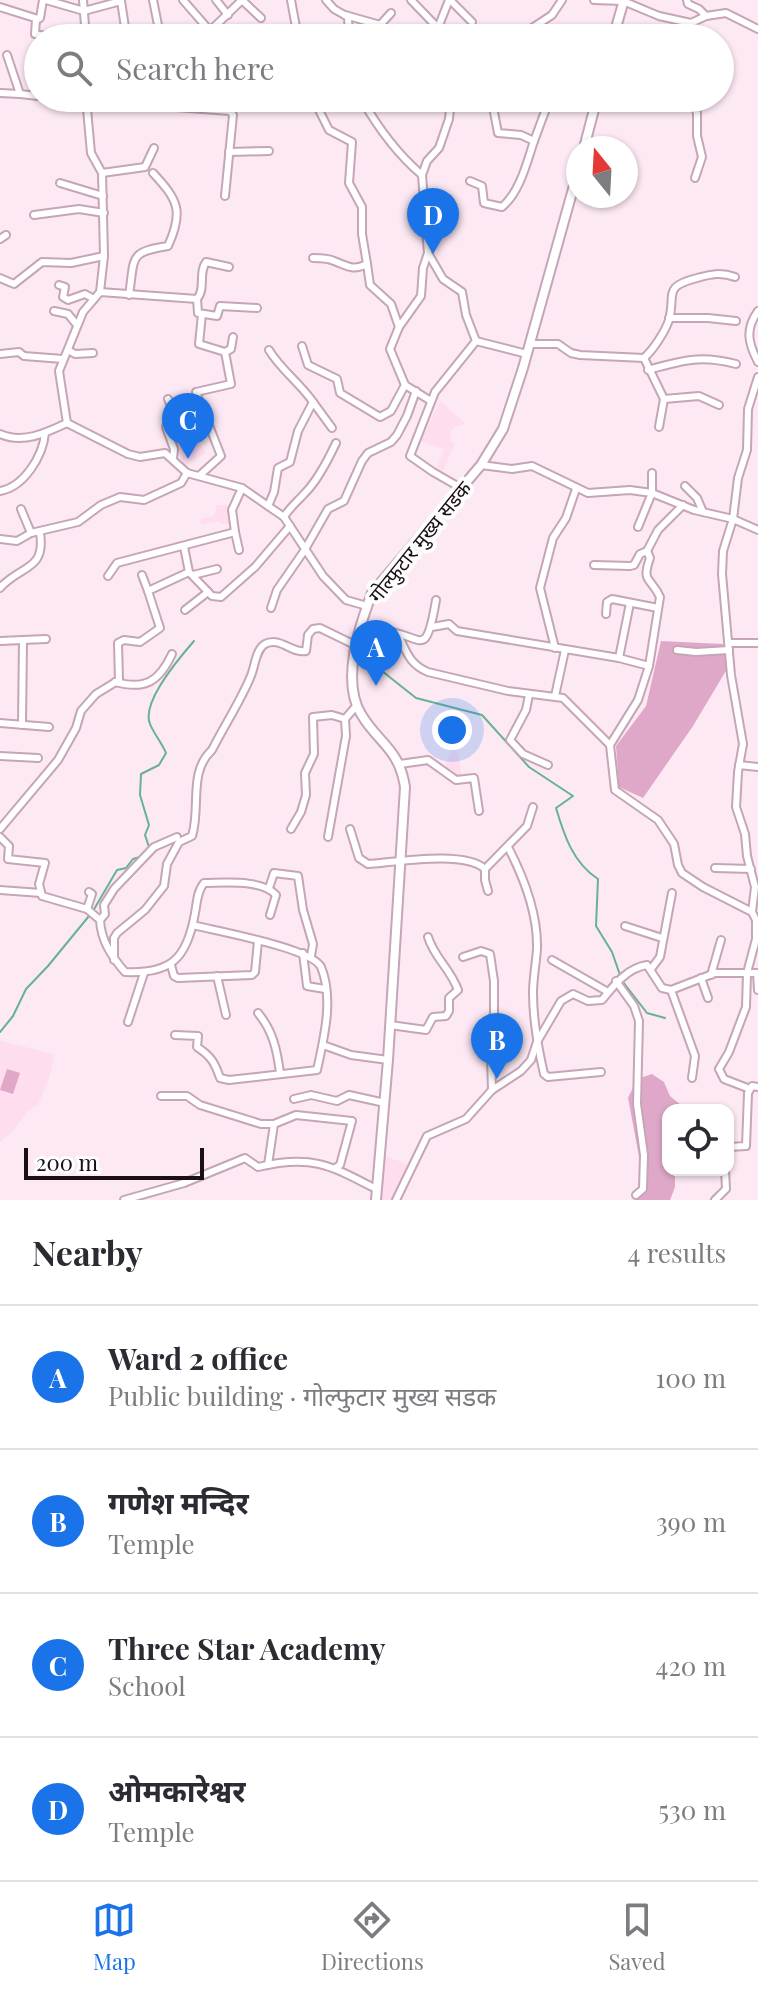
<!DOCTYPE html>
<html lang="en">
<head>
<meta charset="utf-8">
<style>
  body { margin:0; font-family:"Playfair Display","Noto Sans Devanagari",serif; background:#f7f7f7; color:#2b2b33 }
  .controls { position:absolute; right:24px; bottom:24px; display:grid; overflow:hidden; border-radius:16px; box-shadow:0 2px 6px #0004 }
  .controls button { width:72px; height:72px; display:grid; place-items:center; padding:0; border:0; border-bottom:2px solid #e1e1e2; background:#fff; color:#2b2b33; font:40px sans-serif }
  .compass { position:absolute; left:566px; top:136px; width:72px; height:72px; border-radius:50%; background:#fff; box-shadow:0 2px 6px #0004; rotate:342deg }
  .scale { position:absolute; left:24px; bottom:20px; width:180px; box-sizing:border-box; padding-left:8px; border:4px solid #1a0f15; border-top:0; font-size:22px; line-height:28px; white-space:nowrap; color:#1a0f15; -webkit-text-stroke:6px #fdfdfd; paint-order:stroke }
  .you { position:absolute; left:452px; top:730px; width:28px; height:28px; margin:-20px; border:6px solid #fff; border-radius:50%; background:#1a73e8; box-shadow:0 0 0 12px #1a73e833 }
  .badge { display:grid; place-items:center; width:52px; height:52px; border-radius:50%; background:#1a73e8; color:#fff; font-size:26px; font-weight:700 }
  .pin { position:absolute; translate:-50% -66px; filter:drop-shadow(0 2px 4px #0008) }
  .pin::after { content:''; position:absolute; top:42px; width:28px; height:24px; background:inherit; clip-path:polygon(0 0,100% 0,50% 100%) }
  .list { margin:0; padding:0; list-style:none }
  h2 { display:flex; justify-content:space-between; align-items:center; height:104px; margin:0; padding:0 32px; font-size:34px }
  h2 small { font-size:26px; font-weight:400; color:#7c7c81 }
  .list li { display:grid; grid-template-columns:52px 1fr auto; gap:24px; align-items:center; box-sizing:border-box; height:144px; padding:0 32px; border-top:2px solid #e1e1e2 }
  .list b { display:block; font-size:30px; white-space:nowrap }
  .list p { margin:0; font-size:26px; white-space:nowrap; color:#7c7c81 }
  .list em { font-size:26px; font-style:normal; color:#7c7c81 }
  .icon { flex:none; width:44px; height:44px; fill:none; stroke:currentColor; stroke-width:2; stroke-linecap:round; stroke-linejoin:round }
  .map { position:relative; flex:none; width:758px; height:1200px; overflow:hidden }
  .search { position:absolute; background:#fff; box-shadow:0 2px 6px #0004; left:24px; right:24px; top:24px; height:88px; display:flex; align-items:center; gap:20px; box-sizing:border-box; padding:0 28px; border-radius:44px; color:#7c7c81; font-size:30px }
  .sheet { height:680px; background:#fff }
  nav { display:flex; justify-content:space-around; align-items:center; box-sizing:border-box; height:112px; border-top:2px solid #e1e1e2; background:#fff; font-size:22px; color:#7c7c81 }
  nav a { display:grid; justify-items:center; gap:4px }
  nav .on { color:#1a73e8 }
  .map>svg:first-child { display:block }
  .built { fill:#feddef }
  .green { fill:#e0a8c8 }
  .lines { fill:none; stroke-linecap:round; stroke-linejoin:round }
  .stream { stroke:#66b293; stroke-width:2 }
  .street-casing { stroke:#c5a5b7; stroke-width:10 }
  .secondary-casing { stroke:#c5a5b7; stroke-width:12 }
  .street { stroke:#fff; stroke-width:6 }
  .secondary { stroke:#fff; stroke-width:8 }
  .labels { text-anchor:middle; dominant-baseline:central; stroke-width:8; stroke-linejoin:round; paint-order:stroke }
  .street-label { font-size:20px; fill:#1a0f15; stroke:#fdfdfd }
</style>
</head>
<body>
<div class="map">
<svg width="758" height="1200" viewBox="0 0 758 1200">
  <rect width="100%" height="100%" fill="#fde9f4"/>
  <g class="built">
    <path d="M440,401L466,424L454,427L450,433L451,442L455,443L441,475L435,473L444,449L421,441Z"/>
    <path d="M189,441V445L200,444L206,453L183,466L176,445Z"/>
    <path d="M217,505H231L230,524H220L219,521L201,525L200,519L214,516Z"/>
    <path d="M457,748L462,776L454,778L445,767L451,749Z"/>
    <path d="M0,1041L54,1054L50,1075L38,1105L29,1110L12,1132L0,1142Z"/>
    <path d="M383,1156L412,1165L398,1197L393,1200H378Z"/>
  </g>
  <g class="green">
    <path d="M661,641L723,644L727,669L693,726L643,798L619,787L616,746L646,706Z"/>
    <path d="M7,1069L20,1073L13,1094L0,1090Z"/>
    <path d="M652,1074L664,1082L670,1096L687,1110H668V1170H675V1187L670,1200H636L644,1183L628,1098L637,1079Z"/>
  </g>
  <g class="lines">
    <g class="stream">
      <path d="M382,671L416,698L482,715L529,767L573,796L556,808C564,835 573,863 598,879L596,926L612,952L620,975"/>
      <path d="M93,911L117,870L126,868L133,859L140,857L149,847L145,835L149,825L140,795L141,774L159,765L166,753C162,743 154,734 150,724C141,703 180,657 194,641"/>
      <path d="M623,982L647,1013L665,1018"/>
      <path d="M0,1032L13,1016L26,989L48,966L89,916"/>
    </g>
    <g class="street-casing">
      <g id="street">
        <path d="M46,0L84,11L121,1L126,34L113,38"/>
        <path d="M83,0L86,38"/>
        <path d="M153,0L160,35"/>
        <path d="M183,0L210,31"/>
        <path d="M216,0L228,15"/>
        <path d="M242,0L261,18"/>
        <path d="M291,0L298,38"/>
        <path d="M326,0L334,9L348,17L349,38"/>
        <path d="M411,0L437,27"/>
        <path d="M450,0L472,22"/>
        <path d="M594,0L623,1L659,16L691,23L706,16L726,13L758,29"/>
        <path d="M687,0L688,4L699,9L706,16"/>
        <path d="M0,7L38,19L40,18L43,0"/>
        <path d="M345,15L380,25L391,13"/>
        <path d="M36,19L35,34L55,38"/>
        <path d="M523,34L552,15L562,0"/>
        <path d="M209,38L210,31L242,0"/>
        <path d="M434,38L449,0"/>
        <path d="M691,38V23"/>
        <path d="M7,55L20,94L38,96"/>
        <path d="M0,93L20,94"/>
        <path d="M51,98L87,104"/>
        <path d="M86,98L91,153L102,173L104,256L100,292"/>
        <path d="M313,98L329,130L352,142L349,183L362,207V234L367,264"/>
        <path d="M361,98C378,128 396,153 422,175"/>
        <path d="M451,98L449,119L439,148L427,161L422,175L428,253L443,279L462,292L466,315L476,341L435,392L410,456L433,472L461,488"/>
        <path d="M691,98L697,113V136L702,157L695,178"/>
        <path d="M488,100L493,107L498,133L521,135L534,141L550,98"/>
        <path d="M148,105L203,109L204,98"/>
        <path d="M203,109L230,111L233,115L225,196"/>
        <path d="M229,152L269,151"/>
        <path d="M102,173L145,167L154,148"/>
        <path d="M470,181L482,186L484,203L502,207C520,192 527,162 534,141"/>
        <path d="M60,183L103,196"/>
        <path d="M34,215L79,209L104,213"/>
        <path d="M0,239L6,235"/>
        <path d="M313,258C319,258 328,258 334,261C348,266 352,271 367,264L370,285L391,304L399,327L390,349L405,385L431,401"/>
        <path d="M0,278L14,284L42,262L71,263L104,256"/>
        <path d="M59,285L65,287L63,297L68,300L85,294L94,299"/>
        <path d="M129,295C135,257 128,252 168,246C184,211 178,200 153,173"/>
        <path d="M197,299L198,313L217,316L220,306L257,308"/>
        <path d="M54,311L68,314L77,325"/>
        <path d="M758,311C745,329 748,343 758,362"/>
        <path d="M669,318H708L736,321"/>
        <path d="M399,327L421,296L423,268L428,253"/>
        <path d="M476,341L527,354"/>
        <path d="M529,344H558L571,353L580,355L644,358C653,350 665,332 669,320C676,294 662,287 697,278C711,274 721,272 735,277"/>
        <path d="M302,346L308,365L337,379L340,393L380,417L391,411L405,385"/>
        <path d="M68,350L75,354L93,353"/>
        <path d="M225,352L231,349L233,337"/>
        <path d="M0,354L19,352L24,356L63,359"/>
        <path d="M644,358L664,399L659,427"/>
        <path d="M648,370C684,360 700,355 736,364"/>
        <path d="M168,399C174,409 170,417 166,427L174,449L173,459"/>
        <path d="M664,399L699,396L719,405"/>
        <path d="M313,402L332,428"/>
        <path d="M67,423L128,454L140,457L165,453L187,473L242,488L232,510L235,532L117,563L108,576"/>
        <path d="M0,434C23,444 46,433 67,423L59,371L83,312L100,292L197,299C206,289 198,273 206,262L229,267"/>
        <path d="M481,465L512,469L532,466L588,493L630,490L652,493L694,510L733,519L758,530"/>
        <path d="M199,476L221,456L196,392L231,384L225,352L199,344L202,314"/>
        <path d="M685,486L697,498L703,512"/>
        <path d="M242,488L284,517L323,576L346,600L367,606"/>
        <path d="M0,491C24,487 43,456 45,433"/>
        <path d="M268,506L274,492L278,468L290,462L298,431L313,402C300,383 281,370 269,350"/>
        <path d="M21,509L31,533"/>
        <path d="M284,517C290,507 297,502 305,493C318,480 328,460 336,443"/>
        <path d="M638,527L652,493V473"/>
        <path d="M235,532L239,550"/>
        <path d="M0,539L17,541L31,533L78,522L101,505L120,497L144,500L181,483L187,473"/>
        <path d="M647,551L658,530L683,505"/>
        <path d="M594,565L630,566L634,565L640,554L647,551L650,558C641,583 651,577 660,597L649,666L638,700L610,745"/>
        <path d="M189,572L212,596L221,597L255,567L290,526"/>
        <path d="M142,575L148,591L189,572L184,547"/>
        <path d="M193,575L217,569"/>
        <path d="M0,588C20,565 46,571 40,533"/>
        <path d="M271,608L277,590L304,551L328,509L344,501L362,461L368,453L391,442L397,435L407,416L416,391"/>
        <path d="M185,610L208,592"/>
        <path d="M606,614L607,602L612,599L658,608"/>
        <path d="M432,627L449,624L457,631L619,658L649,666"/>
        <path d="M398,635C407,652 409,664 428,672L508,691L563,698L610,745L615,790L658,820L674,844L678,865L682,873L703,887L752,912"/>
        <path d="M0,641L46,639"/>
        <path d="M729,643H758"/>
        <path d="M555,648L540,588L553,538L566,518L576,489"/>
        <path d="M677,650L696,652L729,650"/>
        <path d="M619,658L630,603"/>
        <path d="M115,682C145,690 159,682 172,654"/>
        <path d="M529,695L526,710L510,740L523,754L548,765"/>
        <path d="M555,696L565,650"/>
        <path d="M0,723L49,727"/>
        <path d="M22,725L23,640"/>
        <path d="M0,756L38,758"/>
        <path d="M400,764L428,760L456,780L474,778L479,811"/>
        <path d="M739,765L758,767"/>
        <path d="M0,829L58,760L76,728L81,711L96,694L119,680L118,643L124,640L140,642L160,628L148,591"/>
        <path d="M291,829L301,812L306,795L305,773L314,754L313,717L332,715L345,719"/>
        <path d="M350,829L359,858L368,864C396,862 465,850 485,869"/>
        <path d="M0,837L9,846L8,859L45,863L39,884L42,896L87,909L100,920C101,941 112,957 125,972C171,974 187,959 195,913C197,903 197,891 204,883C224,883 262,879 276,895L270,915"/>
        <path d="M328,837L346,736L345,719L357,705"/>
        <path d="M508,847C523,876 538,915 537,949C536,964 533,978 533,993C533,1020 538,1048 544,1074L548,1077L601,1072"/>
        <path d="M715,868L751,869"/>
        <path d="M269,888L274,873L298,876L303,910L313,944L311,956"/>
        <path d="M0,890L41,893"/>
        <path d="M488,891L485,880V869L527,826L533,807"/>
        <path d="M87,909L92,894L89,892"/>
        <path d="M100,920L105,914L104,905L114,889L154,847L177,837"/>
        <path d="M625,926L662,938"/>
        <path d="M303,953L307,986L325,989"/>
        <path d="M463,957L481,951L490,954L494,981V1014L485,1033L491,1056L492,1090"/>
        <path d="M114,960V938L117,933L145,910L164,886L167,864L179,842L192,836C201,807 188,772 212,750C224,726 240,702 250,678C255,668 255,650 265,644C280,636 292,654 306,651L308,635L313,629L320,628L357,646L369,641L381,631C422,632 425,665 436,600"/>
        <path d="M552,960L608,992"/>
        <path d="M171,965L174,976L178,978L252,975L255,972L258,941"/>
        <path d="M651,969L660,957L672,893"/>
        <path d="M757,973L758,990"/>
        <path d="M711,975L721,940"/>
        <path d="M217,976L226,1015"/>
        <path d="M701,978L708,998"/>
        <path d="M616,981L634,1006L639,1021L637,1104L644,1155L643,1189L636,1195"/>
        <path d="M671,990L695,1056L692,1078"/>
        <path d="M258,1013C273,1031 277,1050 280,1073"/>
        <path d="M128,1022L144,973"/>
        <path d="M390,1025L426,1030L433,1017L446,1016L449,1011V998L458,990C450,968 435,959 428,937"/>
        <path d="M175,1035L198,1036L197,1047C211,1056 215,1063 220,1078L229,1080L317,1070C324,1038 334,998 321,967C312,948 216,931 193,925"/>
        <path d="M323,1045L351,1055L388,1060"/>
        <path d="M750,1089L724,1079L719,1069L729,1052L746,1007L747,973L756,939V920L752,912L755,887L747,856L745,834L736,807L738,772L743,744L731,675L722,574L723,551L733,519L738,478L747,450L748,409L758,377"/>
        <path d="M161,1096H187L200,1105L261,1124H274L268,1165"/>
        <path d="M294,1099L311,1095L337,1101L349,1095L385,1103"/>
        <path d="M274,1124L296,1115L352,1121L340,1165L335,1168"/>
        <path d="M728,1147L746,1146L748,1093L752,1086L758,1087"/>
        <path d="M124,1200L184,1183L245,1158L258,1167C311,1154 330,1165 376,1189"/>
        <path d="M396,1200L427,1136L466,1119L492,1090L521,1071L531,1060L537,1042L561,1001L573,994L588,1001L602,1000C614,985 627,968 647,965L662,988L671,990L715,973H758"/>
        <path d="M715,1200L726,1189L725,1170"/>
      </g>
    </g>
    <g class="secondary-casing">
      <g id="secondary">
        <path d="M613,38L624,0"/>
        <path d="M584,148L597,98"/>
        <path d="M376,1200L388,1060L405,787C399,748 378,743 361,714C341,681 359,627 372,593L481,465L503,429L523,368L578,171"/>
      </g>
    </g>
    <use href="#street" class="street"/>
    <use href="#secondary" class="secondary"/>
  </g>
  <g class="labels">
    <g class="street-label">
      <text transform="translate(419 541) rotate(-51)">गोल्फुटार मुख्य सडक</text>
    </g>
  </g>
</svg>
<div class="controls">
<button><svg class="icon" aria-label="locate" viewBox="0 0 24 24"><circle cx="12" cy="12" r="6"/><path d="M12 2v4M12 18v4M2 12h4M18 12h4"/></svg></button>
</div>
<svg class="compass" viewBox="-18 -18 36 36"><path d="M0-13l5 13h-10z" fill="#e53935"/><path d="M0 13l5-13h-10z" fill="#7c7c81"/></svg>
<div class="scale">200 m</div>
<div class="you"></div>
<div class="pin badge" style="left:376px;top:686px">A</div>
<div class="pin badge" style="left:497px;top:1079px">B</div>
<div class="pin badge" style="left:188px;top:459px">C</div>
<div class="pin badge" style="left:433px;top:254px">D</div>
<div class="search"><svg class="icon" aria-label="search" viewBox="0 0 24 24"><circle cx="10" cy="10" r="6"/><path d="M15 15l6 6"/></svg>Search here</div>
</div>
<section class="sheet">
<h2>Nearby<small>4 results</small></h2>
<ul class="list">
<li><span class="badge">A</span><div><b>Ward 2 office</b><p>Public building · गोल्फुटार मुख्य सडक</p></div><em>100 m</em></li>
<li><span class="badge">B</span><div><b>गणेश मन्दिर</b><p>Temple</p></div><em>390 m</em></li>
<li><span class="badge">C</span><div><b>Three Star Academy</b><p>School</p></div><em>420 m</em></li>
<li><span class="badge">D</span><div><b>ओमकारेश्वर</b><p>Temple</p></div><em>530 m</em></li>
</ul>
</section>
<nav>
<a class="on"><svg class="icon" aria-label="map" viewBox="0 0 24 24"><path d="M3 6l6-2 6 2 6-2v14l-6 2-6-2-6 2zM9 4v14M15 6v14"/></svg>Map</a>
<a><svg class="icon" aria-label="directions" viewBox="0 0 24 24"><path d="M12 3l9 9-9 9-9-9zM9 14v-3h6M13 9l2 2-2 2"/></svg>Directions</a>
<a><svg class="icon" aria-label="saved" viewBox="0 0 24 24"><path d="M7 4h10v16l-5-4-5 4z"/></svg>Saved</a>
</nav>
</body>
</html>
